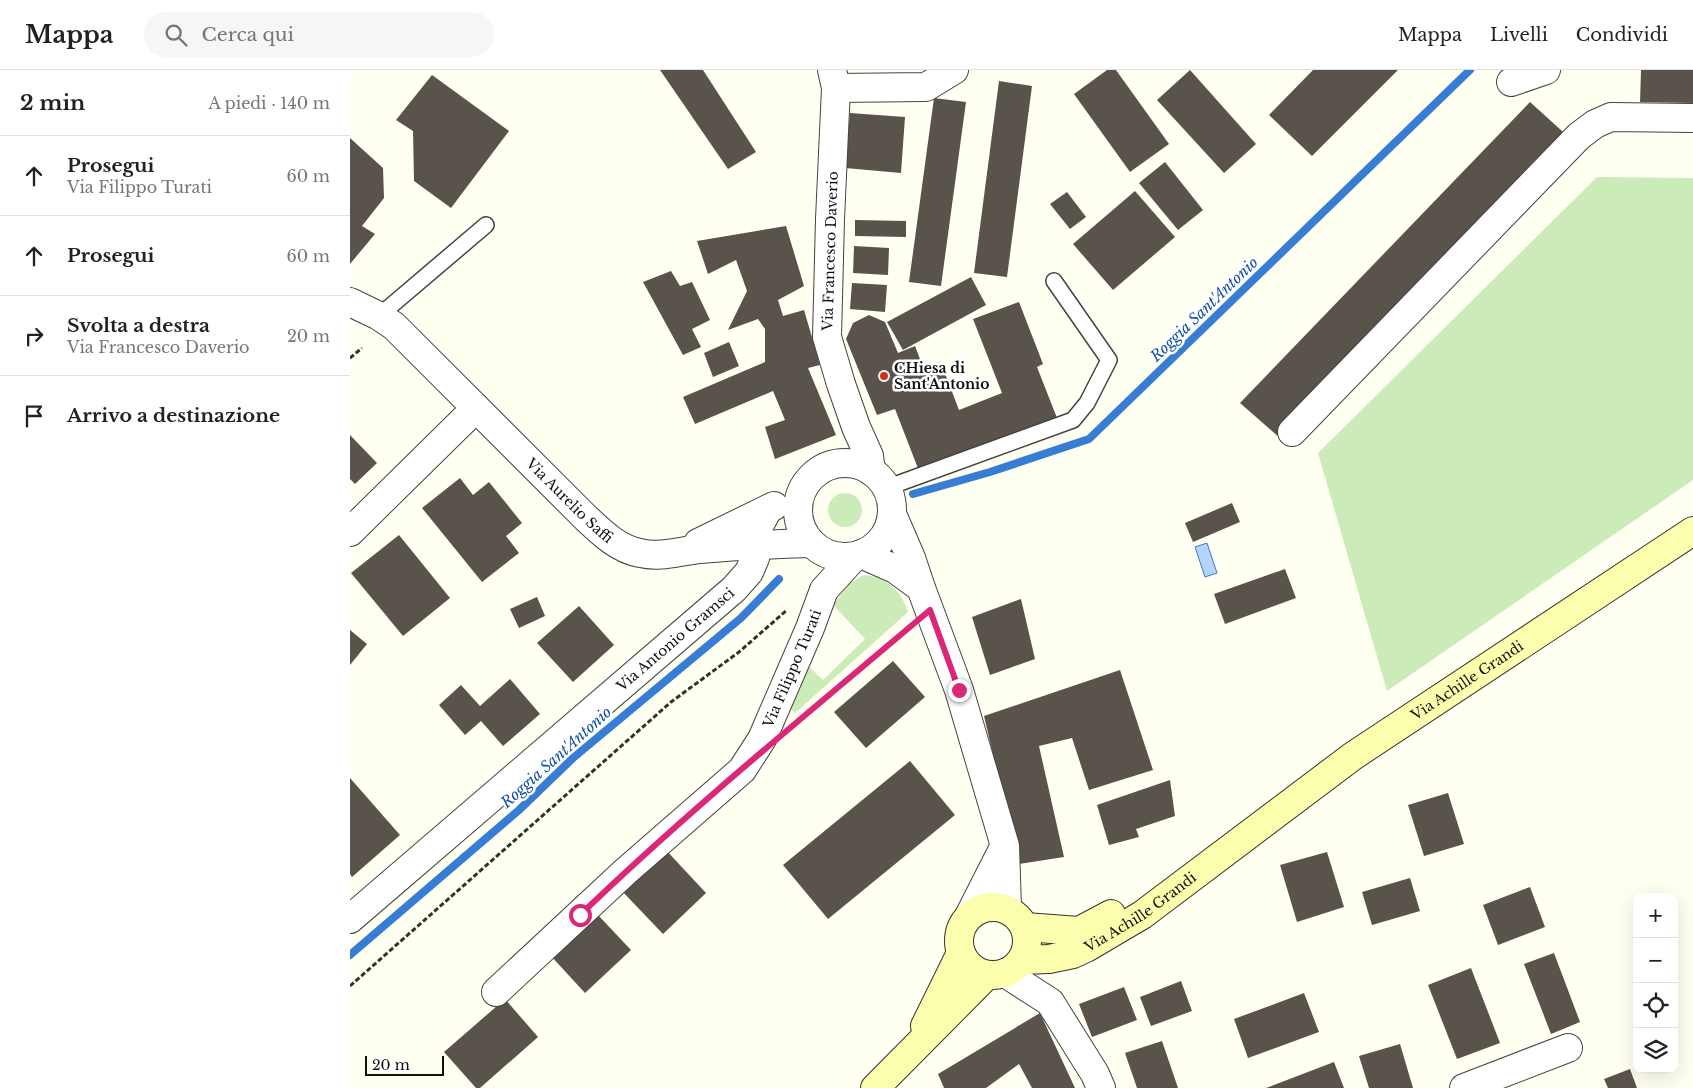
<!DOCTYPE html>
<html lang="it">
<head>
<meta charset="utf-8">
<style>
  body { margin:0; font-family:"Libre Baskerville",serif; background:#f6f6f6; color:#222 }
  .controls { position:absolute; right:15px; bottom:15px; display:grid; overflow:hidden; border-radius:10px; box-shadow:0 5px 20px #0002 }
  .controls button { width:45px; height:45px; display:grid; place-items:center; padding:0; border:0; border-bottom:1px solid #e0e0e0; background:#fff; color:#222; font:25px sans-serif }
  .scale { position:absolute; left:15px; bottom:12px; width:79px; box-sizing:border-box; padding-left:5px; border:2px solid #101010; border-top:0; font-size:14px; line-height:18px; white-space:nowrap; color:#101010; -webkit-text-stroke:4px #fff; paint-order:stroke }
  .stop { position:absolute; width:15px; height:15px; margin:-11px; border:4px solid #db2777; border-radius:50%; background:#fff }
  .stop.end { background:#db2777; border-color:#fff; box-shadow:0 1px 5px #0008 }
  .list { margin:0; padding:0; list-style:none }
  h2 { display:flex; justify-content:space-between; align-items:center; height:65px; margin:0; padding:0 20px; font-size:21px }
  h2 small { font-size:16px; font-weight:400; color:#767676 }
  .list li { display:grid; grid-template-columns:32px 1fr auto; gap:15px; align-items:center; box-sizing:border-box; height:80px; padding:0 20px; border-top:1px solid #e0e0e0 }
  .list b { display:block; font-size:19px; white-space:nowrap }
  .list p { margin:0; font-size:16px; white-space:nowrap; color:#767676 }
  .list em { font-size:16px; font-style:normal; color:#767676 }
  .icon { flex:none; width:28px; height:28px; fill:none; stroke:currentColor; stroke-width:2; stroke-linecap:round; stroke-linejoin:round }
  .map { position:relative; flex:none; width:1343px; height:1018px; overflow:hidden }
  header { display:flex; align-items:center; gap:30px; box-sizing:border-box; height:70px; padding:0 25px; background:#fff; border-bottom:1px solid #e0e0e0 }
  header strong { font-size:24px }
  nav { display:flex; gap:28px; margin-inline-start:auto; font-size:18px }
  .search { width:350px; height:45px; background:#f6f6f6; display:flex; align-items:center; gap:12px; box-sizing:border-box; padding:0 18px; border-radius:28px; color:#767676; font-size:19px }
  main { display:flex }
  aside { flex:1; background:#fff }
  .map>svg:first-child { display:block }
  .green { fill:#cbecb9 }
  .water { fill:#b4d4fa; stroke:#377cd5 }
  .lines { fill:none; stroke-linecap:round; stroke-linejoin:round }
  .stream { stroke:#377cd5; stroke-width:8 }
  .building { fill:#59534b }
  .lane-casing { stroke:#434343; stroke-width:18 }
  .street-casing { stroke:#434343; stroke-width:30 }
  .secondary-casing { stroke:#323232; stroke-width:30 }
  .path { stroke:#323232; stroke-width:3; stroke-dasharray:5 2.5; stroke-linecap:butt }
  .lane { stroke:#fff; stroke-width:15 }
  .street { stroke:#fff; stroke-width:28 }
  .secondary { stroke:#fbffad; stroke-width:28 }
  .route { stroke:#db2777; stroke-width:6 }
  .poi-dot { fill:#c9321f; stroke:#fff; stroke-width:2 }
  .labels { text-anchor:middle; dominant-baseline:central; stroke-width:5; stroke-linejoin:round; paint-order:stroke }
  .street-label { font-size:14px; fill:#101010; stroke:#fff }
  .poi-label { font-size:14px; font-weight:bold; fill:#101010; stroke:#fff; text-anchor:start }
  .water-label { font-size:15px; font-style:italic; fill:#114eaa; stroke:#fff }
</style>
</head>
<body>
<header>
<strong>Mappa</strong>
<div class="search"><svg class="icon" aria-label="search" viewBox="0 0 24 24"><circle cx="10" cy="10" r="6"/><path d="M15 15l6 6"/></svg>Cerca qui</div>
<nav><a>Mappa</a><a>Livelli</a><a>Condividi</a></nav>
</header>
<main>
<aside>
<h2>2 min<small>A piedi · 140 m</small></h2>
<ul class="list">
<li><svg class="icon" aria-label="ahead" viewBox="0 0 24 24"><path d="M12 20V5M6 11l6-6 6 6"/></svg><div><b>Prosegui</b><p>Via Filippo Turati</p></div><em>60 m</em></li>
<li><svg class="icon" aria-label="ahead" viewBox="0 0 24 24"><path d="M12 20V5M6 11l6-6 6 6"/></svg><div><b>Prosegui</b></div><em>60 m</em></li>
<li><svg class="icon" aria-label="right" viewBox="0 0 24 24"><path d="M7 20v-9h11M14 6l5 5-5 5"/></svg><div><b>Svolta a destra</b><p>Via Francesco Daverio</p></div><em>20 m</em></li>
<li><svg class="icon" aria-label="arrive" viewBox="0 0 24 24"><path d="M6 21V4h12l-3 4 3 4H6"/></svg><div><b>Arrivo a destinazione</b></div></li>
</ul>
</aside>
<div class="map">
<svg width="1343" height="1018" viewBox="0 0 1343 1018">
  <rect width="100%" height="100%" fill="#fffff2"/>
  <g class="green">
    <path d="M1247,107L1343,108V410L1037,621L968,383Z"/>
    <circle cx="495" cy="440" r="17"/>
    <path d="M514,505C536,507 552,521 558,542L445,643L435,633L456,594L473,610L515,569L483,535L500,513Z"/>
  </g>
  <path class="water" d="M857,473L867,503L855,507L845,477Z"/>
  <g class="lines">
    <g class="stream">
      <path d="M563,424L640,402L739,369L1120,0"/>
      <path d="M0,885L169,740L223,688L391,548L429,509"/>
    </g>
  </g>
  <g class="building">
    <path d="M310,0H353L406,82L378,99Z"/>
    <path d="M757,0H766L819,74L780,102L724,24Z"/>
    <path d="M840,0L906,74L874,103L807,30Z"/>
    <path d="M963,0H1048L962,86L919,45Z"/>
    <path d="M1291,0H1343V33L1290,32Z"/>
    <path d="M82,5L159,61L101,138L64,111L63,61L46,50Z"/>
    <path d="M649,11L682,16L657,207L624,203Z"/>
    <path d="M584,28L616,32L591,216L559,212Z"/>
    <path d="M1180,32L1223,71L930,368L890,333Z"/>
    <path d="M500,43L555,47L551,103L495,98Z"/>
    <path d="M0,68L33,98L34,128L12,156L25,164L0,194Z"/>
    <path d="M815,92L853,140L828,160L789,113Z"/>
    <path d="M785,121L825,167L763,220L723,174Z"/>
    <path d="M717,122L736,147L720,159L700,134Z"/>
    <path d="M505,150L556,151V167L505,166Z"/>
    <path d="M436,156L454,216L428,230L433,246L454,240L470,295L458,298L486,365L425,389L415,357L435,350L423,321L345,354L333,327L415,292V259L408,249L378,260L397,221L386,190L358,204L347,171Z"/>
    <path d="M504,176L539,178L538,205L503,203Z"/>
    <path d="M321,201L330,216L342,212L360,250L342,259L351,277L333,285L293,212Z"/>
    <path d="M621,207L636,235L553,280L537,252Z"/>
    <path d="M502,213L537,215L535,242L500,239Z"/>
    <path d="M669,232L693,294L687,297L707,348L569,401L545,339L527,345L496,269L503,253L519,245L535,252L548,283L565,276L576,305L593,298L609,340L652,323L623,249Z"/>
    <path d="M379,272L389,296L363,307L354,283Z"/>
    <path d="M0,365L27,393L5,414L0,409Z"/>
    <path d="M110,408L123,425L139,412L172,453L156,466L169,483L132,512L72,438Z"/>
    <path d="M882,433L890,452L843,472L835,453Z"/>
    <path d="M49,465L100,528L53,566L1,503Z"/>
    <path d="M935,499L946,528L875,554L864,524Z"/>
    <path d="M187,527L195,546L169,558L160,539Z"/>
    <path d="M671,529L685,589L640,605L622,547Z"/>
    <path d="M229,536L264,575L223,612L187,573Z"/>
    <path d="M0,560L17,574L0,595Z"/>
    <path d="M543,591L575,627L516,678L484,642Z"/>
    <path d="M770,600L803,700L739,720L722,668L689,676L714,787L669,794L634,646Z"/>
    <path d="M160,609L190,644L153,676L131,651L115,665L89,635L111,615L130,636Z"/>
    <path d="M560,691L605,745L478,849L433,795Z"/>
    <path d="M0,708L50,765L2,807L0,804Z"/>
    <path d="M820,710L825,746L786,759L789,767L759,775L747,735Z"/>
    <path d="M1098,723L1114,774L1074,786L1058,735Z"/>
    <path d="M314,778L356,823L313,864L271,820Z"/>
    <path d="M977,782L994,837L947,852L930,795Z"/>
    <path d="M1060,808L1070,841L1022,855L1012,822Z"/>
    <path d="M1180,817L1195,857L1148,875L1133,835Z"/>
    <path d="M247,844L281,880L235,923L201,886Z"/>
    <path d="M1204,883L1230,952L1201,964L1174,894Z"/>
    <path d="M1121,898L1150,973L1107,989L1078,915Z"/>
    <path d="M831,911L842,941L801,956L790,927Z"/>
    <path d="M774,917L787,950L742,967L729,934Z"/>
    <path d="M954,923L969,962L898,988L884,949Z"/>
    <path d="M155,929L188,967L130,1018H126L94,982Z"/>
    <path d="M690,943L725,1018H682L669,994L636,1018H594L588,1004Z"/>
    <path d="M812,971L828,1018H787L775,983Z"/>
    <path d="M1050,974L1063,1018H1019L1009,986Z"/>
    <path d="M984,992L994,1018H916Z"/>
    <path d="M1280,999L1287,1018H1258L1254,1009Z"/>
  </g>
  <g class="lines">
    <g class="lane-casing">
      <g id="lane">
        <path d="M29,246L136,155"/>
        <path d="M536,418L723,350L737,333L759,290L704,211"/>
      </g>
    </g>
    <g class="street-casing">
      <g id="street">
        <path d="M482,0L486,18L480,149L477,267L491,314L506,357L519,386L521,401"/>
        <path d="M1161,12L1196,0"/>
        <path d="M486,18L576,17L604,0"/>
        <path id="s1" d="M0,232L29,246L44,256L236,448C251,462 268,479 290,483C311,488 329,481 350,479C387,476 424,474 461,473"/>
        <path d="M942,362L1229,66L1245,54L1261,47L1343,48"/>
        <circle cx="495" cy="440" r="47"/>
        <path d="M542,444L561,488L571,518L609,620L655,776L657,839"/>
        <path d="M0,462L126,338"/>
        <path d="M348,473L424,436"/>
        <path d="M511,484L545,499L571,518"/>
        <path d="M619,846L654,777"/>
        <path id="s2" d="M0,849L384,519L399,502L405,488L408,458L418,439"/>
        <path d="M655,903L700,932L745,1004L751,1018"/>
        <path id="s3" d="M146,922L276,801L392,700L412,669L460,558L474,520L504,487"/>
        <path d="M1114,1018L1218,978"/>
      </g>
    </g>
    <g class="secondary-casing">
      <g id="secondary">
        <circle cx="643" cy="871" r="34"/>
        <path d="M675,857L729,861L761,844"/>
        <path id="s4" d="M672,890L699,889L723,884L736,878L792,845L1003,686L1343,461"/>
        <path d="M575,956L611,883"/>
        <path d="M525,1018L637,905"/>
      </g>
    </g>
    <g class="path">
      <path d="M0,288L12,278"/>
      <path d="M452,649L557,559"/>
      <path d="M0,916L321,632L389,582L437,540"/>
    </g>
    <use href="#lane" class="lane"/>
    <use href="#street" class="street"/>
    <use href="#secondary" class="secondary"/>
  </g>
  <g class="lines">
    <path class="route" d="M230,845C341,738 462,640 580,540L609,620"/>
  </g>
  <circle class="poi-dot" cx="534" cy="306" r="5"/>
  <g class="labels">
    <g class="street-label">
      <text transform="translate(480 181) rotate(-88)">Via Francesco Daverio</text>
      <text stroke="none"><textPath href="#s1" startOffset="298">Via Aurelio Saffi</textPath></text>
      <text stroke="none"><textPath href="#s2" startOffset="429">Via Antonio Gramsci</textPath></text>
      <text stroke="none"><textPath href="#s3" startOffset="445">Via Filippo Turati</textPath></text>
      <text stroke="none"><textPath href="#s4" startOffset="532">Via Achille Grandi</textPath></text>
      <text stroke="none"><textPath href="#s4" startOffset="131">Via Achille Grandi</textPath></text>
    </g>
    <g class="poi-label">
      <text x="544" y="298">CHiesa di<tspan x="544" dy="16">Sant'Antonio</tspan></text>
    </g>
    <g class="water-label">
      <text transform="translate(854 239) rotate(-44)">Roggia Sant'Antonio</text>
      <text transform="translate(206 687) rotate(-42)">Roggia Sant'Antonio</text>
    </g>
  </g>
</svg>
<div class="controls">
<button>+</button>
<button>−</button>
<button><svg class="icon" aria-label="locate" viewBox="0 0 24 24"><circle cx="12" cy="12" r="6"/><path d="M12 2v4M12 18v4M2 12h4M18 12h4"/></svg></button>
<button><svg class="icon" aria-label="layers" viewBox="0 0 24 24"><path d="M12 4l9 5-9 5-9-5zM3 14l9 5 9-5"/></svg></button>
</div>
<div class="scale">20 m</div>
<div class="stop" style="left:230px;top:845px"></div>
<div class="stop end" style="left:609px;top:620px"></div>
</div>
</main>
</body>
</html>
